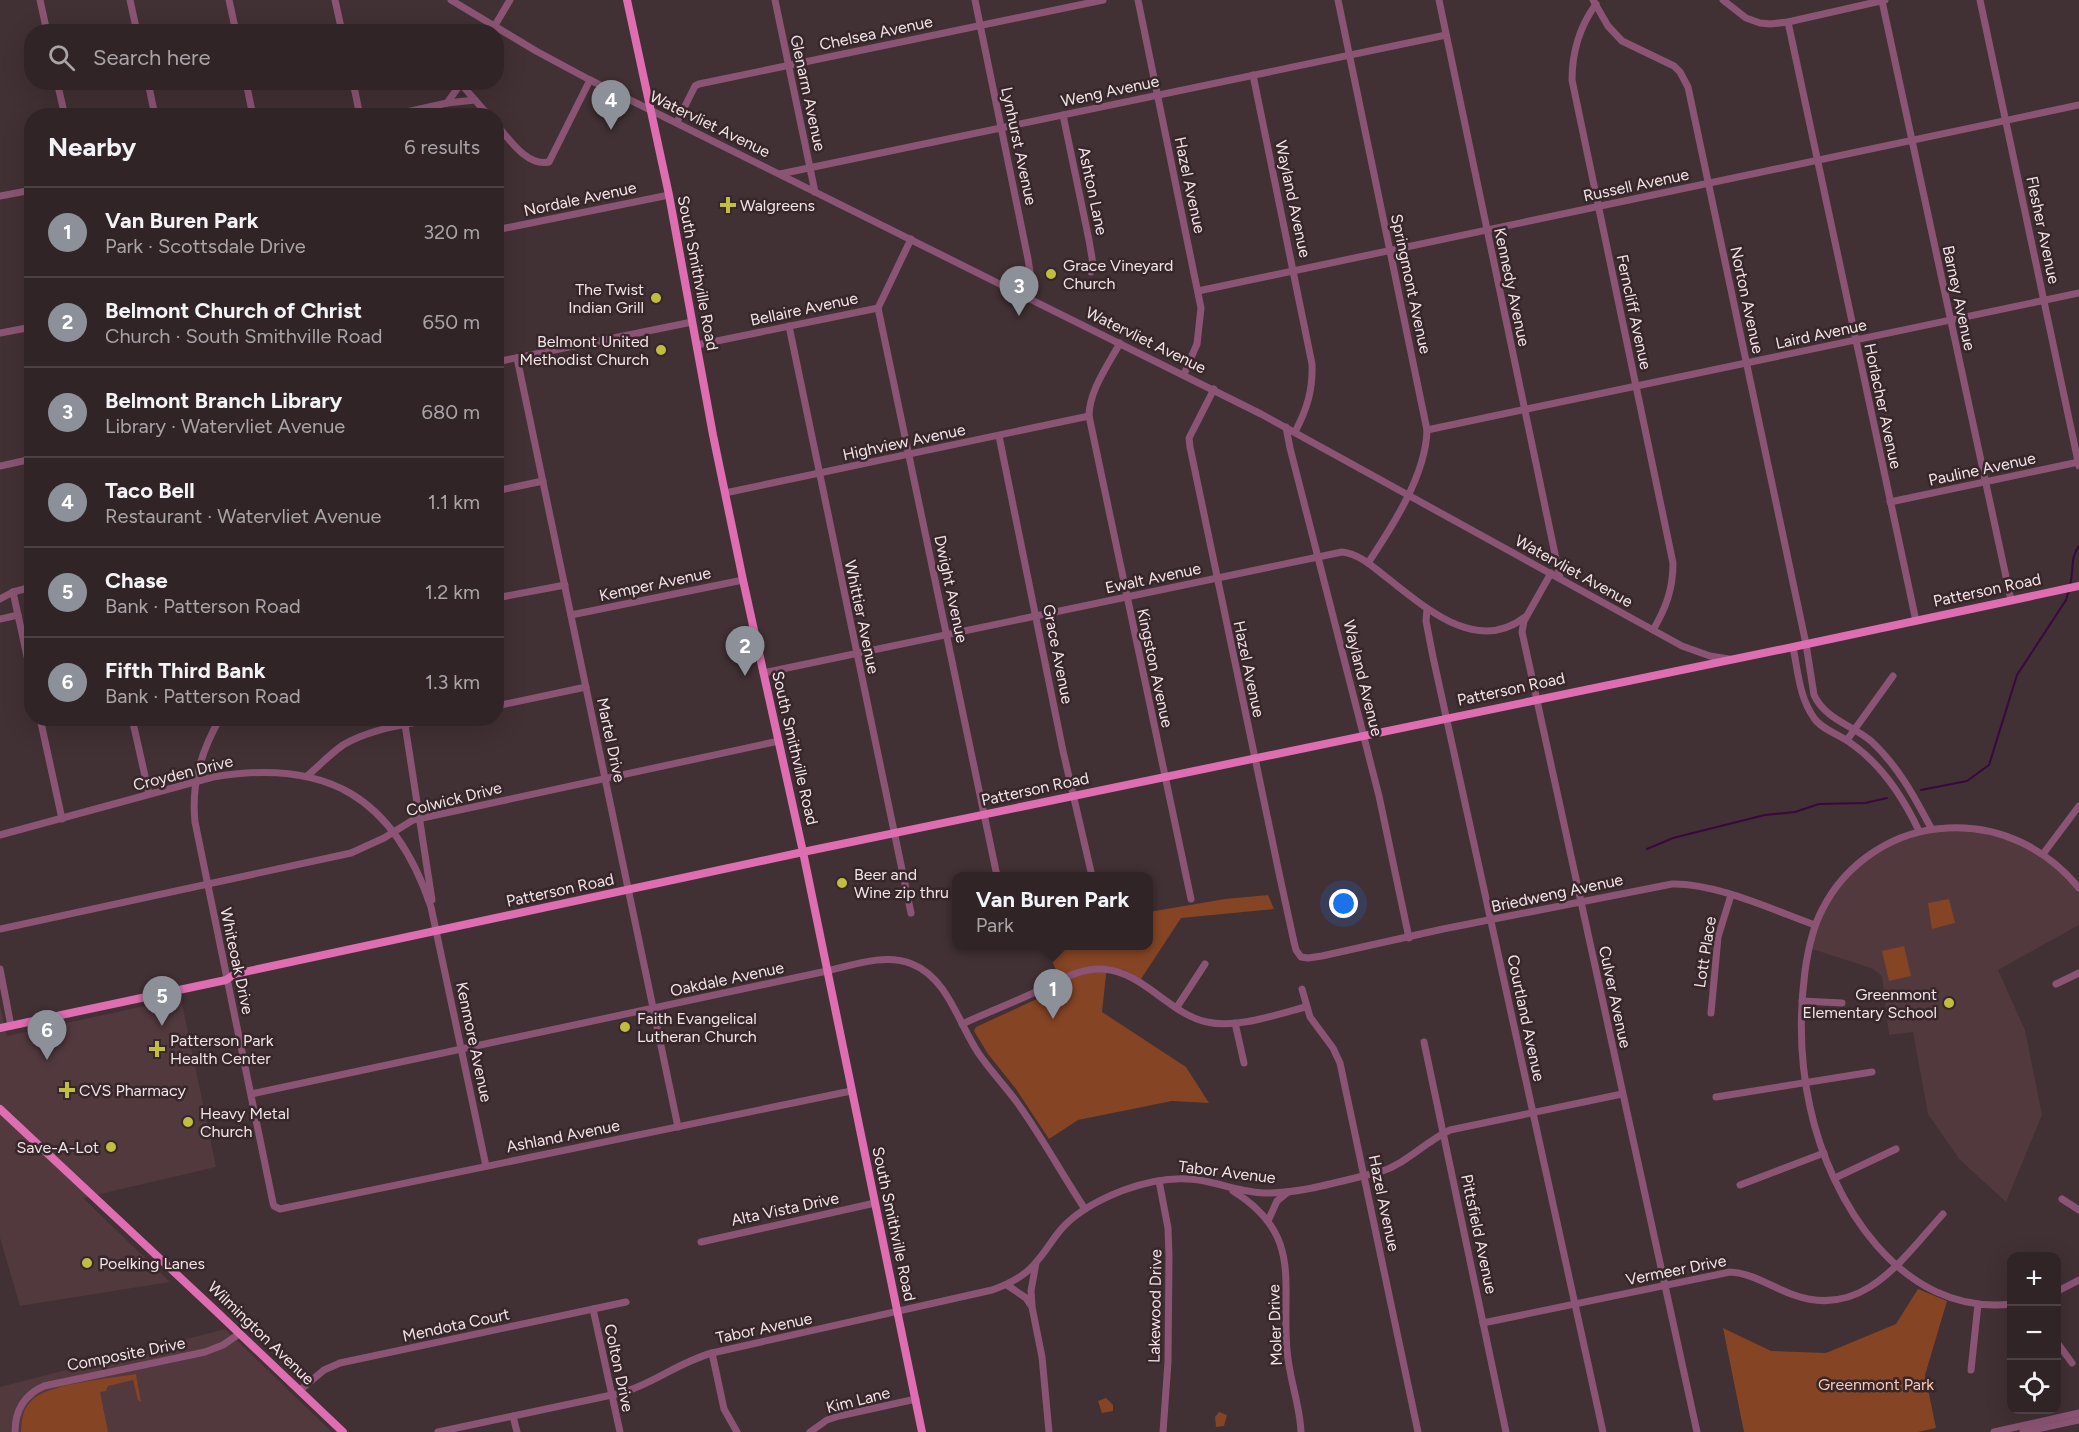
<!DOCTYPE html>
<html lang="en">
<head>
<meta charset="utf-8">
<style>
  body { margin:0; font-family:Figtree,sans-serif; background:#392c2f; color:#f1f3f6 }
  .controls { position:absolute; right:18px; bottom:18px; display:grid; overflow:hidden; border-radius:12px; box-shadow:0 6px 24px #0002 }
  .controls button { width:54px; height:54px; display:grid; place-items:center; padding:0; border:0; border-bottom:2px solid #4c4144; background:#312427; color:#f1f3f6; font:30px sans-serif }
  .you { position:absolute; left:1344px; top:904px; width:21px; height:21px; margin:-15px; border:4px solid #fff; border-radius:50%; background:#1a73e8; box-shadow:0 0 0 9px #1a73e833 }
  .badge { display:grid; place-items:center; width:39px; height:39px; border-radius:50%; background:#8c9099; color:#fff; font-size:20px; font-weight:700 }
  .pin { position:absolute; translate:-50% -50px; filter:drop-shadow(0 2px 3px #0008) }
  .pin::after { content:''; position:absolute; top:32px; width:21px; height:18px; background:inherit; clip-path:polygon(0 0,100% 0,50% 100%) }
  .popup { position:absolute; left:952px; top:872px; width:201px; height:78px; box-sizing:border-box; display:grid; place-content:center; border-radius:12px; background:#312427; filter:drop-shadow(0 2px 4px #0005); font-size:20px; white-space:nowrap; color:#a8a4a7 }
  .popup b { font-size:22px; color:#f1f3f6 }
  .popup::after { content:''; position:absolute; left:50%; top:100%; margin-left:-12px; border:12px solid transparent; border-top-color:#312427 }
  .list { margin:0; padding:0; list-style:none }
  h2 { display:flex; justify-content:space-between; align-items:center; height:78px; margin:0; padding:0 24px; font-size:26px }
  h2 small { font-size:20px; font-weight:400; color:#a8a4a7 }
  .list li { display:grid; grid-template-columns:39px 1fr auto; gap:18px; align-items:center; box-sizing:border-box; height:90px; padding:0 24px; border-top:2px solid #4c4144 }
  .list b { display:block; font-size:22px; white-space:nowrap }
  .list p { margin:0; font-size:20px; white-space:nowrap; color:#a8a4a7 }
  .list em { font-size:20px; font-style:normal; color:#a8a4a7 }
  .icon { flex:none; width:33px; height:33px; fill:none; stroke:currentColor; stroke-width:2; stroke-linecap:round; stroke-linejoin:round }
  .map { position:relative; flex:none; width:2079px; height:1432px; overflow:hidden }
  .search { position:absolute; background:#312427; box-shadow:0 6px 24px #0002; left:24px; top:24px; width:480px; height:66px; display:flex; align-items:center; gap:15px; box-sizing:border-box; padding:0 21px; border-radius:24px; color:#a8a4a7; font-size:22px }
  .panel { position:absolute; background:#312427; box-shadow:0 6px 24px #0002; left:24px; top:108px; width:480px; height:618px; border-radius:24px }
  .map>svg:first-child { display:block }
  .built { fill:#51393e }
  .green { fill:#854423 }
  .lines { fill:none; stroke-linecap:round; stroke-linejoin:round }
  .stream { stroke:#39083e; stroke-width:2 }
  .minor { stroke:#8b5474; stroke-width:7 }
  .major { stroke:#de6db2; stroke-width:8 }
  .poi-dot { fill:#c1bd40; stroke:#37262a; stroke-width:2 }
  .labels { text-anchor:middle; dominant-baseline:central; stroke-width:5; stroke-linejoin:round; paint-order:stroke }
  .street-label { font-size:16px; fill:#f0e4e6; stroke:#37262a }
  .poi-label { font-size:16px; fill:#f0e4e6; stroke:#37262a; text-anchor:start }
  .park-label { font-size:16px; fill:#f9c8b2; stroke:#37262a }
</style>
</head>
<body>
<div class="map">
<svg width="2079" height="1432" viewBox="0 0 2079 1432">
  <rect width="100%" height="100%" fill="#413034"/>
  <g class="built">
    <path d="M1973,828L2028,845L2079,888V925L1998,970L2025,1030L2042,1115L2006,1202L1959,1159L1928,1114L1913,1032L1889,1035L1882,976L1871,968L1809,948L1821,912L1863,859L1912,833Z"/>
    <path d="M181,998L216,1167L83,1198L170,1282L20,1306L0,1238V1006L7,1036Z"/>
    <path d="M225,1329L332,1432H0V1387Z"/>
  </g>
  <g class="green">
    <path d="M1268,895L1274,909L1181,918L1141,979L1124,970L1107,966L1102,1012L1186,1067L1209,1103L1172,1101L1078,1120L1049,1139L1016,1089L988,1054L974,1031L976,1027L1063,987L1046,946H1149V912L1225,899Z"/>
    <path d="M1949,899L1955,923L1932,929L1928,903Z"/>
    <path d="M1904,946L1911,976L1889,981L1882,951Z"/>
    <path d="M1918,1289L1947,1301L1925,1375L1936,1428L1918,1432H1744L1723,1328L1771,1351L1826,1353L1896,1324Z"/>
    <path d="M136,1374L141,1402L138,1400L133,1380L108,1386L106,1391L100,1392L108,1432H21C22,1420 22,1410 31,1401C47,1383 110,1379 136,1374Z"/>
    <path d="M1106,1398L1113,1405V1411L1102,1413L1098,1401Z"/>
    <path d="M1219,1412L1227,1415L1224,1426L1216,1427L1215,1417Z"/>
  </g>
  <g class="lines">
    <g class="stream">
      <path d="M2070,585C2074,571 2070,557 2079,546"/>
      <path d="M1921,790L1967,781L1989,765L2017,675L2066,600L2069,590"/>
      <path d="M1647,849L1673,838L1765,815L1795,812L1819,804L1865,803L1887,798"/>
    </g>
    <g class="minor">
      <path d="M40,0L47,32"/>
      <path d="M130,0L137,32"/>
      <path d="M229,0L236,32"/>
      <path d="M335,0L342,32"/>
      <path d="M451,0L536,51L590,80L1261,414L1682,646L1710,656L1729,659"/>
      <path d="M775,0L815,192"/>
      <path d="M975,0L1028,259L1032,285L1030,298"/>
      <path d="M1138,0L1201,308L1197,344L1184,374"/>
      <path d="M1338,0L1427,430C1426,475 1392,527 1368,563"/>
      <path d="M1439,0L1560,578"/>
      <path d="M1593,0L1608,26L1622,41L1674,66L1680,72L1688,87L1806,644L1814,695C1825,719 1852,725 1871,741C1898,766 1914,796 1931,828"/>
      <path d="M1723,0L1746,18L1760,23L1770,24L1788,22L1885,0"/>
      <path d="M1980,0L2079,466"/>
      <path d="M1882,1L2011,600"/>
      <path d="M1596,4C1580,26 1572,53 1572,80L1673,563C1673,589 1666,608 1653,630"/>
      <path d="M1788,22L1916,621"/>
      <path d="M491,32L510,0"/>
      <path d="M1253,75L1312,364C1313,390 1307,409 1295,432"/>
      <path d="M57,82L65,116"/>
      <path d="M148,82L155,116"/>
      <path d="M246,82L253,116"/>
      <path d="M353,82L360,116"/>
      <path d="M461,84L475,100"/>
      <path d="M447,103L462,82"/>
      <path d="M1063,115L1089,240L1093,264L1091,272"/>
      <path d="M388,116L447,103L475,100L489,116"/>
      <path d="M677,122L695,86L699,84L1103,0"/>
      <path d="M496,124C509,139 527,167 549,162L590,80"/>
      <path d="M780,174L1446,35"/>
      <path d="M0,196L32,190"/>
      <path d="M496,230L669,195"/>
      <path d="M1198,291L2079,105"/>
      <path d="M878,308L997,876"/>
      <path d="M789,326L911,913"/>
      <path d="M0,333L32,327"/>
      <path d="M1120,343C1108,365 1089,391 1089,416L1191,899"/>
      <path d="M697,345L878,308L911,239"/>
      <path d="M517,358L678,1127"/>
      <path d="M496,362L692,322"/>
      <path d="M1214,389L1189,438L1190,447L1279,873L1294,942L1296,950L1301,957L1308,958L1322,956L1443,929L1672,884C1716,883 1773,910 1815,925"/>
      <path d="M1286,427L1290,448L1379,796L1409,938"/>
      <path d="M1427,430L2079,293"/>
      <path d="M999,436L1063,751L1092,876"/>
      <path d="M0,466L32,459"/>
      <path d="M496,491L543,481"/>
      <path d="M725,493L1089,416"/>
      <path d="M1890,502L2079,462"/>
      <path d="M1551,573L1524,621L1522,632L1697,1432"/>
      <path d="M13,592L32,679"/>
      <path d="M496,598L565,585"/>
      <path d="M0,599L13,592L32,587"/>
      <path d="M1427,609L1426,621L1433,657L1603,1432"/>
      <path d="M571,615L743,580"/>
      <path d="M0,619L18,615"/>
      <path d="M1793,647C1798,671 1799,697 1814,718C1822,730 1841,735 1852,744C1883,766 1903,797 1919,831"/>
      <path d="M763,673L1342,552C1360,554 1373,567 1386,577C1425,607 1476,655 1525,617"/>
      <path d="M496,706L586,687"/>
      <path d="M40,718L62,819"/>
      <path d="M132,718L149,794"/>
      <path d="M220,718C201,752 191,784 195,822L273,1203L274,1206L280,1209L851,1091"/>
      <path d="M404,718L432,900"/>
      <path d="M1847,740L1893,676"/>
      <path d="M307,776C319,766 330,754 343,745C371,728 406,725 438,718"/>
      <path d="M0,835L213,777C327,758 394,797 431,907L486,1166"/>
      <path d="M2043,854L2079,806"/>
      <path d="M0,929L351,853L384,838L413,820L779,741"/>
      <path d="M0,969L11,1026"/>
      <path d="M2056,984L2079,973"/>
      <path d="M1302,989L1310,1017L1333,1048L1340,1063L1418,1432"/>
      <path d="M1802,1001L1842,1003"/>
      <path d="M1177,1007L1205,964"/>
      <path d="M1711,1013L1718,937L1731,895"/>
      <path d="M1235,1023L1244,1063"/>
      <path d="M962,1024C984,1014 1007,1005 1029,995C1052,985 1076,968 1102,969C1143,971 1169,1014 1207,1022C1237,1029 1277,1014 1306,1007"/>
      <path d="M1424,1042L1506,1432"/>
      <path d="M251,1094L827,971C853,965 886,953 912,964C948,978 959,1025 979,1054C990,1070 1004,1085 1016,1101C1041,1135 1061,1173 1085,1209"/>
      <path d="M1716,1097L1872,1072"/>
      <path d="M1835,1178L1896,1149"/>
      <path d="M1159,1181L1168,1228L1169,1257L1168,1362L1163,1432"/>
      <path d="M1740,1185L1824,1153"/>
      <path d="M1233,1191C1304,1235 1281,1283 1287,1350C1289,1378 1300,1405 1301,1432"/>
      <path d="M2062,1199L2079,1210"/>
      <path d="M1268,1221L1277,1201L1288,1192"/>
      <path d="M701,1242L875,1203"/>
      <path d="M1007,1285L1026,1298L1032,1307L1042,1357L1049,1432"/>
      <path d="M2056,1292L2079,1280"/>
      <path d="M2012,1304C1901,1317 1830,1201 1810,1107C1800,1062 1799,1017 1805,971C1808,950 1812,929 1822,910C1846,862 1895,830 1948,828C2000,825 2047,849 2079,888"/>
      <path d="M1032,1305L1031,1291L1036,1263"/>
      <path d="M593,1309L620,1432"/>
      <path d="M1483,1323L1730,1272C1753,1273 1773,1288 1794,1295C1863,1320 1903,1258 1943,1214"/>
      <path d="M2056,1341L2072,1363"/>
      <path d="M712,1353L724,1409L737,1432"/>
      <path d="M1971,1370L1978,1304"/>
      <path d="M300,1390L324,1370L340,1363L626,1302"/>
      <path d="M513,1416L517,1432"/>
      <path d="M15,1432C15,1411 24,1395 44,1386L205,1352L223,1345L239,1334"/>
      <path d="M438,1432L621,1393C653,1384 679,1362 712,1353L992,1290C1009,1284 1026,1276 1037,1261C1047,1250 1054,1236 1065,1225C1081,1209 1103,1198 1124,1190C1151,1180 1181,1175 1209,1182C1227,1186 1244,1192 1263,1193C1302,1194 1343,1180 1380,1172C1407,1163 1425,1142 1450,1130L1622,1094"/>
      <path d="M810,1432L827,1420L839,1416L916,1399"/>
      <path d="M1994,1432L2079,1413"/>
      <path d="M2023,1432L2079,1420"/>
    </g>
    <g class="major">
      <path d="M627,0L669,195L713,435L743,580L803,852L922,1432"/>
      <path d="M0,1028L226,980L235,974L803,852L1793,647L2079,586"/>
      <path d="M0,1109L218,1313L343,1432"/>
    </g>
  </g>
  <g class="poi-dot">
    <path d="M725 196h6v6h6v6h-6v6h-6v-6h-6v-6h6z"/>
    <circle cx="1051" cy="274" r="6"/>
    <circle cx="656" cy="298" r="6"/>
    <circle cx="661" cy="350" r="6"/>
    <circle cx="842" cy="883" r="6"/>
    <circle cx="1949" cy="1003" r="6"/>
    <circle cx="625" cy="1027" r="6"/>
    <path d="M154 1040h6v6h6v6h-6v6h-6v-6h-6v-6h6z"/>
    <path d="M64 1081h6v6h6v6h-6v6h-6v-6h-6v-6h6z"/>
    <circle cx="188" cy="1122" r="6"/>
    <circle cx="111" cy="1147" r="6"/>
    <circle cx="87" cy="1263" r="6"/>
  </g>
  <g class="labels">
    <g class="street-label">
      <text transform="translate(876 33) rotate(-12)">Chelsea Avenue</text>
      <text transform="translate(1110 91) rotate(-12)">Weng Avenue</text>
      <text transform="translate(808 93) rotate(78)">Glenarm Avenue</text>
      <text transform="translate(710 124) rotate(26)">Watervliet Avenue</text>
      <text transform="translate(1019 146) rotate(78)">Lynhurst Avenue</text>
      <text transform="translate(1190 185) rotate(78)">Hazel Avenue</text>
      <text transform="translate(1636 185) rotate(-12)">Russell Avenue</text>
      <text transform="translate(1093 191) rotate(78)">Ashton Lane</text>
      <text transform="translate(580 199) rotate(-12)">Nordale Avenue</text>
      <text transform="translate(1293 199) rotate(78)">Wayland Avenue</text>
      <text transform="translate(2043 230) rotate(78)">Flesher Avenue</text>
      <text transform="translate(698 273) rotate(79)">South Smithville Road</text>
      <text transform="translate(1411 284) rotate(78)">Springmont Avenue</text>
      <text transform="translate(1512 287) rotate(78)">Kennedy Avenue</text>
      <text transform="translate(1959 298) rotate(78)">Barney Avenue</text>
      <text transform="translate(1747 300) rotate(78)">Norton Avenue</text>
      <text transform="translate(804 309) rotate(-12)">Bellaire Avenue</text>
      <text transform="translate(1634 312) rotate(78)">Ferncliff Avenue</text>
      <text transform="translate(1821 334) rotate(-12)">Laird Avenue</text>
      <text transform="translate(1146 340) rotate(26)">Watervliet Avenue</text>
      <text transform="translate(1883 406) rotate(78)">Horlacher Avenue</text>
      <text transform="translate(904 442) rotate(-12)">Highview Avenue</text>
      <text transform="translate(1982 469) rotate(-12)">Pauline Avenue</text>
      <text transform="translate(1574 571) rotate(29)">Watervliet Avenue</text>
      <text transform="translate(1153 578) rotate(-12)">Ewalt Avenue</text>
      <text transform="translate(655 584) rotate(-12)">Kemper Avenue</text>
      <text transform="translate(951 589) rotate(78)">Dwight Avenue</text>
      <text transform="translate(1987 590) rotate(-12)">Patterson Road</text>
      <text transform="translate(862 617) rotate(78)">Whittier Avenue</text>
      <text transform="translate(1058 654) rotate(79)">Grace Avenue</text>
      <text transform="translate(1155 668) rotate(78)">Kingston Avenue</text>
      <text transform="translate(1249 669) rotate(78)">Hazel Avenue</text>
      <text transform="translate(1363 678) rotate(76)">Wayland Avenue</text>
      <text transform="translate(1511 689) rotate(-12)">Patterson Road</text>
      <text transform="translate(611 740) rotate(78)">Martel Drive</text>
      <text transform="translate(795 748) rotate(77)">South Smithville Road</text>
      <text transform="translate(183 773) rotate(-14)">Croyden Drive</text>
      <text transform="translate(1035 789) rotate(-12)">Patterson Road</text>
      <text transform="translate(454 799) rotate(-14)">Colwick Drive</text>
      <text transform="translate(560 890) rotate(-12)">Patterson Road</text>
      <text transform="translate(1557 893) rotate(-12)">Briedweng Avenue</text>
      <text transform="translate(1705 952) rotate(-81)">Lott Place</text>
      <text transform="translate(237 961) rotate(78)">Whiteoak Drive</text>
      <text transform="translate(727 979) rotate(-12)">Oakdale Avenue</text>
      <text transform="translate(1615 997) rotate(78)">Culver Avenue</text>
      <text transform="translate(1526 1018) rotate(78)">Courtland Avenue</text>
      <text transform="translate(474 1042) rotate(78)">Kenmore Avenue</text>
      <text transform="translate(563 1136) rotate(-11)">Ashland Avenue</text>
      <text transform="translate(1227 1172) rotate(7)">Tabor Avenue</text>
      <text transform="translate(1384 1203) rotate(78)">Hazel Avenue</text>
      <text transform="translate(785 1209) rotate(-12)">Alta Vista Drive</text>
      <text transform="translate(894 1224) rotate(78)">South Smithville Road</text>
      <text transform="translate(1479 1234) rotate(78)">Pittsfield Avenue</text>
      <text transform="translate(1676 1270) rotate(-11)">Vermeer Drive</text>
      <text transform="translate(1155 1306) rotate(-89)">Lakewood Drive</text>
      <text transform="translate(456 1325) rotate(-12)">Mendota Court</text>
      <text transform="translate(1275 1325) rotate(-92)">Moler Drive</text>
      <text transform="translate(764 1328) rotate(-12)">Tabor Avenue</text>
      <text transform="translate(261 1333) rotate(44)">Wilmington Avenue</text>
      <text transform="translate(126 1354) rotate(-11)">Composite Drive</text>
      <text transform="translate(619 1368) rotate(78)">Colton Drive</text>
      <text transform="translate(858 1400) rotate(-14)">Kim Lane</text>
    </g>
    <g class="poi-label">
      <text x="740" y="205">Walgreens</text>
      <text x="1063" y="265">Grace Vineyard<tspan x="1063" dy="18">Church</tspan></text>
      <text x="644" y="289" text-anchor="end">The Twist<tspan x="644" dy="18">Indian Grill</tspan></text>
      <text x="649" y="341" text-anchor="end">Belmont United<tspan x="649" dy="18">Methodist Church</tspan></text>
      <text x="854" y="874">Beer and<tspan x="854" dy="18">Wine zip thru</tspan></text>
      <text x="1937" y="994" text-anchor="end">Greenmont<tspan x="1937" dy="18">Elementary School</tspan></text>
      <text x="637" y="1018">Faith Evangelical<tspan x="637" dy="18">Lutheran Church</tspan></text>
      <text x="170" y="1040">Patterson Park<tspan x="170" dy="18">Health Center</tspan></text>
      <text x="79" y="1090">CVS Pharmacy</text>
      <text x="200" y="1113">Heavy Metal<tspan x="200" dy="18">Church</tspan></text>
      <text x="99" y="1147" text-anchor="end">Save-A-Lot</text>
      <text x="99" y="1263">Poelking Lanes</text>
    </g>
    <g class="park-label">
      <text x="1876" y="1384">Greenmont Park</text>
    </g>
  </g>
</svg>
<div class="controls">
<button>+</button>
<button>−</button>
<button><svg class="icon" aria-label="locate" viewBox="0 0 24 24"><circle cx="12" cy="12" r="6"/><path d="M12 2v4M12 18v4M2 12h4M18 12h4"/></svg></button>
</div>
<div class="you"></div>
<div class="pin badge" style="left:1053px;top:1019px">1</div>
<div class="popup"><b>Van Buren Park</b>Park</div>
<div class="pin badge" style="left:745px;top:676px">2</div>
<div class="pin badge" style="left:1019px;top:316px">3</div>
<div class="pin badge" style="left:611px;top:130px">4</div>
<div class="pin badge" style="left:162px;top:1026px">5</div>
<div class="pin badge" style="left:47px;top:1060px">6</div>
<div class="search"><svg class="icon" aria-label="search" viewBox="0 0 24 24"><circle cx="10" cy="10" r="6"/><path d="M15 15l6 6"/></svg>Search here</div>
<section class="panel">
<h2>Nearby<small>6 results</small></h2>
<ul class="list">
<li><span class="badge">1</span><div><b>Van Buren Park</b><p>Park · Scottsdale Drive</p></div><em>320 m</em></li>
<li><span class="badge">2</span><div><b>Belmont Church of Christ</b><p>Church · South Smithville Road</p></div><em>650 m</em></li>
<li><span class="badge">3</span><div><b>Belmont Branch Library</b><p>Library · Watervliet Avenue</p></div><em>680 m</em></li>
<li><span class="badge">4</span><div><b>Taco Bell</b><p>Restaurant · Watervliet Avenue</p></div><em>1.1 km</em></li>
<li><span class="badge">5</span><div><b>Chase</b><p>Bank · Patterson Road</p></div><em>1.2 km</em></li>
<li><span class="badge">6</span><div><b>Fifth Third Bank</b><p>Bank · Patterson Road</p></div><em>1.3 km</em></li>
</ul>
</section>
</div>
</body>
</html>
